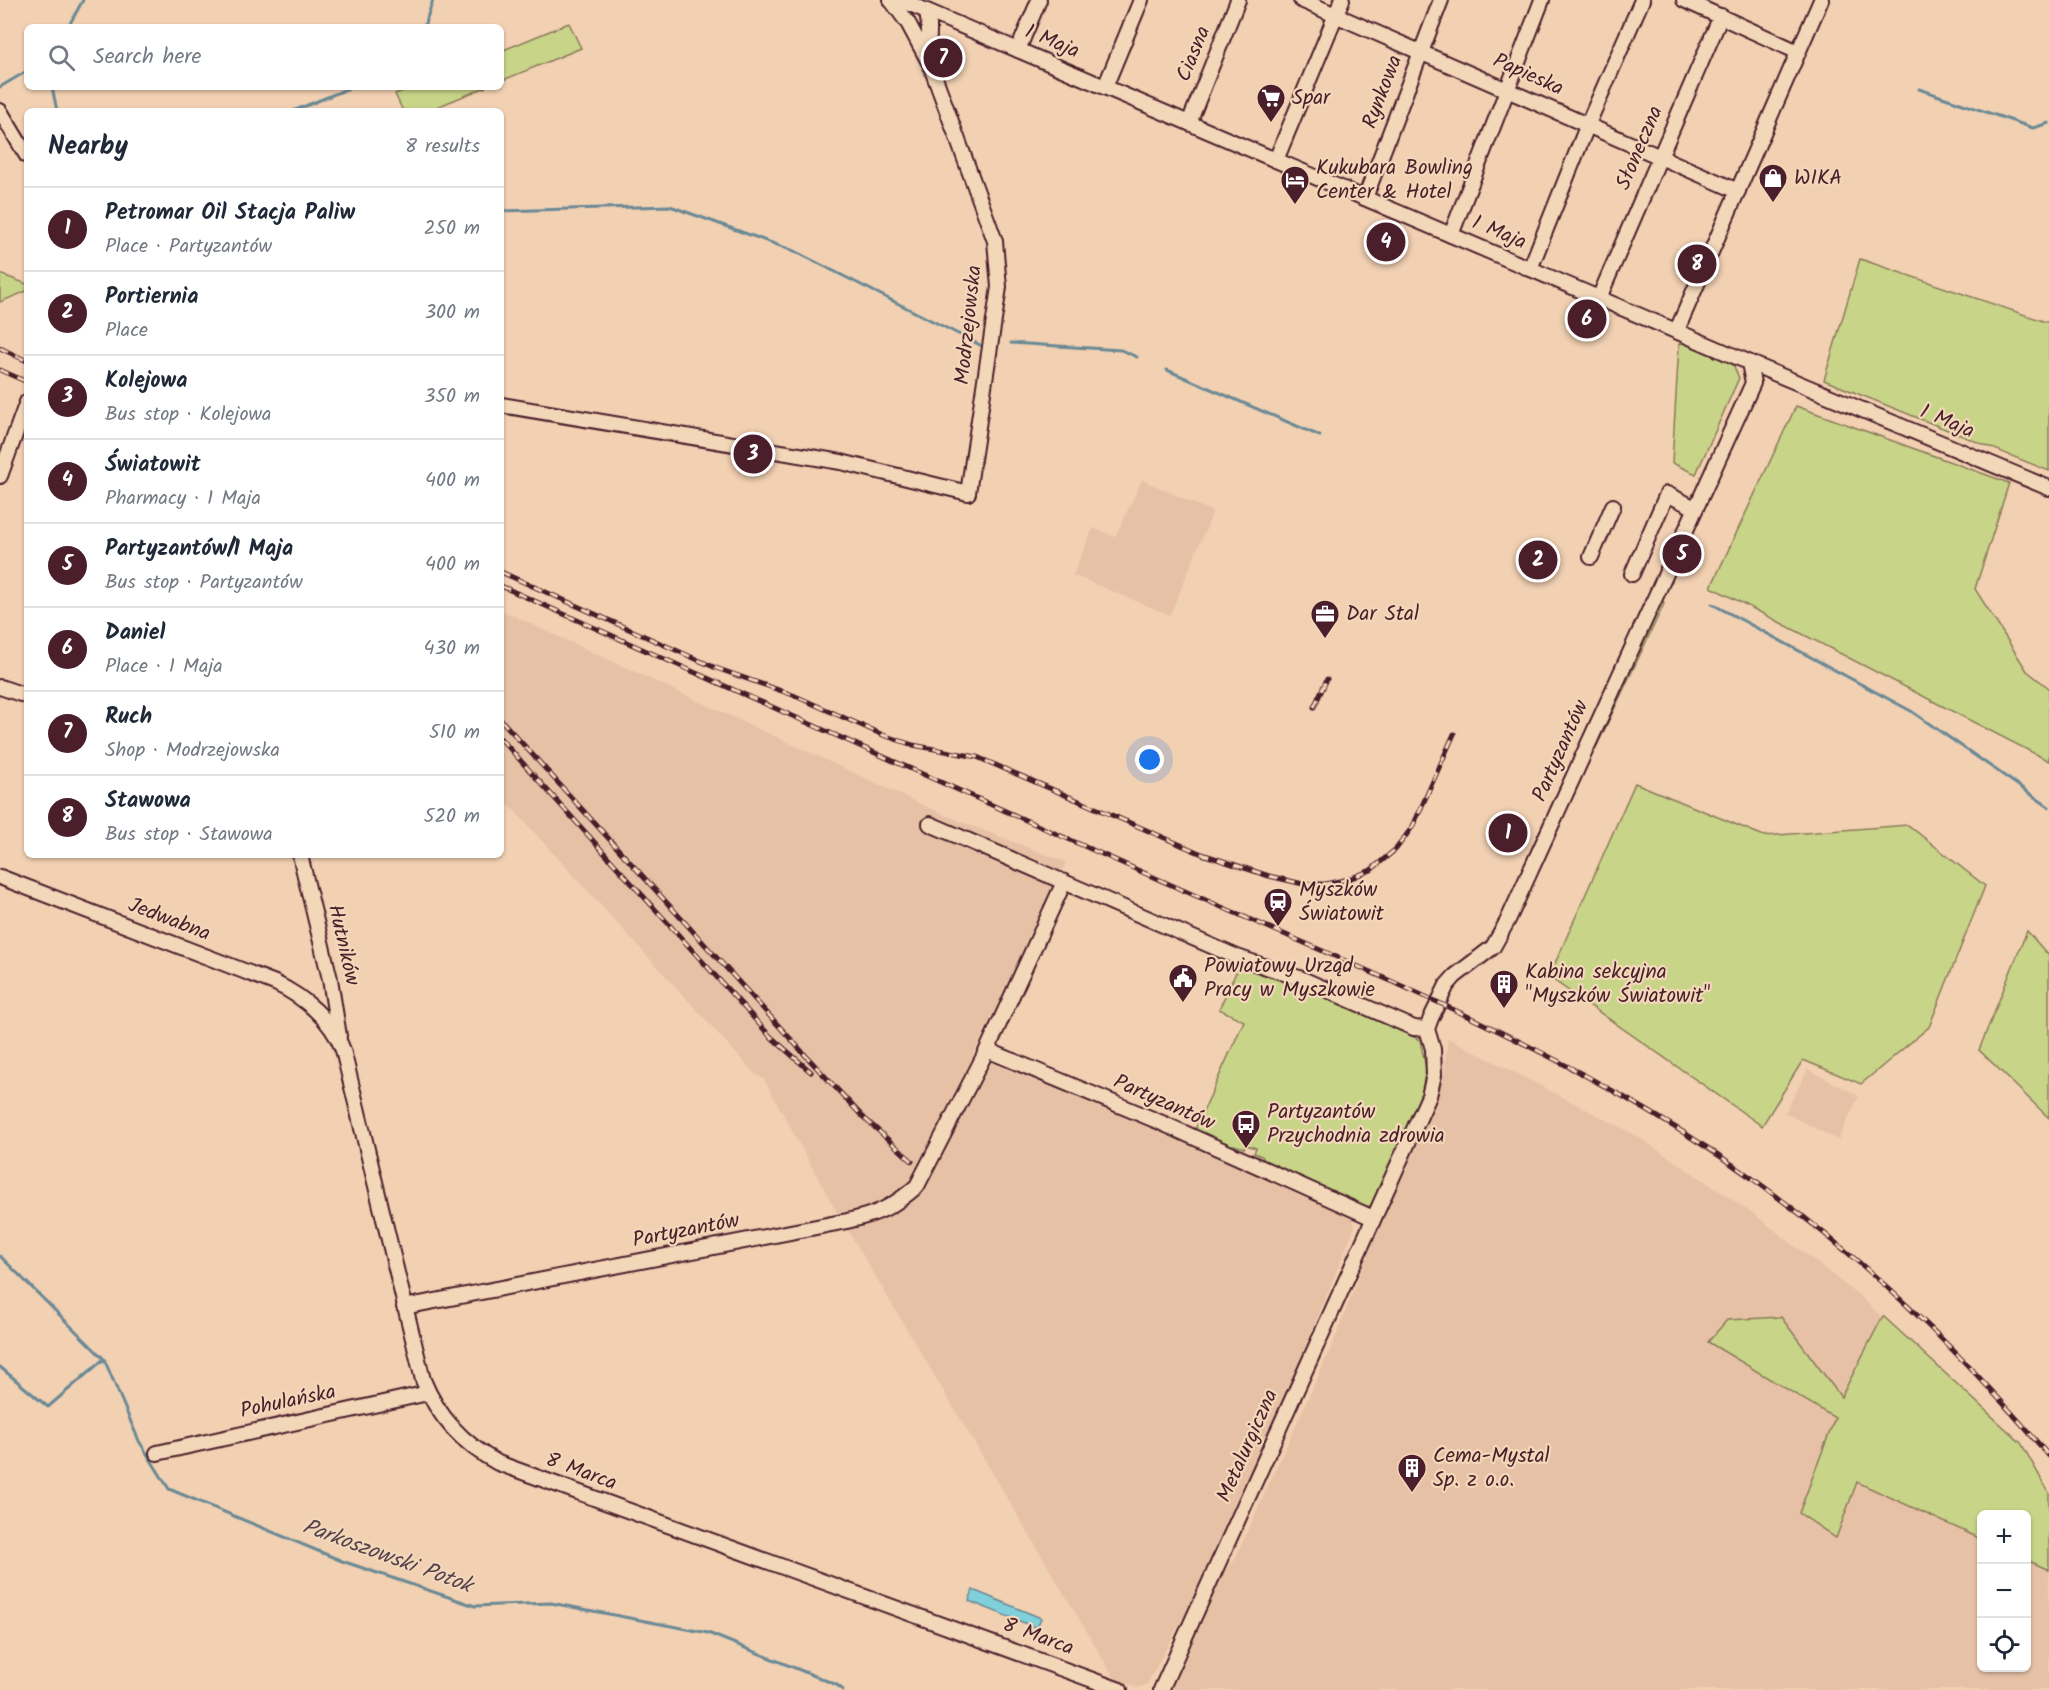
<!DOCTYPE html>
<html lang="en">
<head>
<meta charset="utf-8">
<style>
  body { margin:0; font-family:Kalam,sans-serif; background:#f6f6f7; color:#1f2937 }
  .controls { position:absolute; right:18px; bottom:18px; display:grid; overflow:hidden; border-radius:9px; box-shadow:0 2px 4px #0004 }
  .controls button { width:54px; height:54px; display:grid; place-items:center; padding:0; border:0; border-bottom:2px solid #e0e1e3; background:#fff; color:#1f2937; font:30px sans-serif }
  .you { position:absolute; left:1150px; top:760px; width:21px; height:21px; margin:-15px; border:4px solid #fff; border-radius:50%; background:#1a73e8; box-shadow:0 0 0 9px #1a73e833 }
  .badge { display:grid; place-items:center; width:39px; height:39px; border-radius:50%; background:#4a1f2b; color:#fff; font-size:20px; font-weight:700 }
  .pin { position:absolute; translate:-50% -50%; border:3px solid #fff; box-shadow:0 2px 6px #0006 }
  .list { margin:0; padding:0; list-style:none }
  h2 { display:flex; justify-content:space-between; align-items:center; height:78px; margin:0; padding:0 24px; font-size:26px }
  h2 small { font-size:20px; font-weight:400; color:#747a83 }
  .list li { display:grid; grid-template-columns:39px 1fr auto; gap:18px; align-items:center; box-sizing:border-box; height:84px; padding:0 24px; border-top:2px solid #e0e1e3 }
  .list b { display:block; font-size:22px; white-space:nowrap }
  .list p { margin:0; font-size:20px; white-space:nowrap; color:#747a83 }
  .list em { font-size:20px; font-style:normal; color:#747a83 }
  .icon { flex:none; width:33px; height:33px; fill:none; stroke:currentColor; stroke-width:2; stroke-linecap:round; stroke-linejoin:round }
  .map { position:relative; flex:none; width:2049px; height:1690px; overflow:hidden }
  .search { position:absolute; background:#fff; box-shadow:0 2px 4px #0004; left:24px; top:24px; width:480px; height:66px; display:flex; align-items:center; gap:15px; box-sizing:border-box; padding:0 21px; border-radius:9px; color:#747a83; font-size:22px }
  .panel { position:absolute; background:#fff; box-shadow:0 2px 4px #0004; left:24px; top:108px; width:480px; height:750px; border-radius:9px }
  .map>svg:first-child { display:block }
  .built { fill:#e7c1a6; fill-rule:evenodd }
  .green { fill:#c8d488; stroke:#897a5a; stroke-width:1.5 }
  .water { fill:#80d0dc; stroke:#6a8995; stroke-width:1.5 }
  .lines { fill:none; stroke-linecap:round; stroke-linejoin:round }
  .stream { stroke:#6a8995; stroke-width:3 }
  .minor-casing { stroke:#4a1f2b; stroke-width:18 }
  .minor { stroke:#f3d7b9; stroke-width:14 }
  .rail-casing { stroke:#4a1f2b; stroke-width:5 }
  .rail { stroke:#f3d7b9; stroke-width:3; stroke-dasharray:9; stroke-linecap:butt }
  .labels { text-anchor:middle; dominant-baseline:central; stroke-width:4.5; stroke-linejoin:round; paint-order:stroke }
  .street-label { font-size:21px; fill:#4a1f2b; stroke:#f3d7b9 }
  .poi-label { font-size:21px; fill:#4a1f2b; stroke:#f3d7b9; text-anchor:start }
  .water-label { font-size:22px; font-style:italic; fill:#55424e; stroke:#f3d7b9 }
</style>
</head>
<body>
<div class="map">
<svg width="2049" height="1690" viewBox="0 0 2049 1690">
  <rect width="100%" height="100%" fill="#f2d0b2"/>
  <filter id="ink" filterUnits="userSpaceOnUse"><feTurbulence type="fractalNoise" baseFrequency=".0167" numOctaves="2"/><feDisplacementMap in="SourceGraphic" scale="12" xChannelSelector="R" yChannelSelector="G"/><feConvolveMatrix kernelMatrix="1 2 1 2 8 2 1 2 1" color-interpolation-filters="sRGB"/></filter>
  <g filter="url(#ink)">
    <g class="built">
      <path d="M1142,480L1213,512L1170,615L1073,575L1093,528L1115,537Z"/>
      <path d="M501,610L947,816L1066,862L925,1156L912,1179L893,1201L840,1218L764,1079L756,1075L501,796Z"/>
      <path d="M1448,1038L1632,1133L1750,1211L1862,1298L1979,1411L2049,1507V1690H1169L1221,1575L1234,1561L1334,1341L1389,1199L1444,1074ZM1982,1514H2026V1668H1982Z"/>
      <path d="M994,1061L1352,1216L1355,1226L1276,1419L1189,1618H1183L1147,1684L1138,1688L1115,1679L846,1227L884,1218L915,1197L988,1062Z"/>
      <path d="M1808,1069L1859,1096L1838,1140L1785,1113Z"/>
    </g>
    <g class="green">
      <path d="M569,23L581,48L501,81V51Z"/>
      <path d="M413,87H486L427,111H403L395,94Z"/>
      <path d="M1860,259L2049,323V471L1824,380Z"/>
      <path d="M0,274L27,284V291L0,302Z"/>
      <path d="M1685,341L1731,360L1739,378L1696,474L1672,463L1679,344Z"/>
      <path d="M1796,406L2009,483L1975,589L2027,671L2049,688V761L1711,587Z"/>
      <path d="M1663,601L1664,604L1594,752L1660,602Z"/>
      <path d="M1635,783L1764,836L1908,825L1985,886L1929,1027L1861,1084L1803,1060L1762,1126L1549,977Z"/>
      <path d="M2027,931L2049,956V1118L1979,1050Z"/>
      <path d="M1240,964L1300,983L1420,1040L1426,1068L1422,1091L1375,1202L1370,1206L1361,1207L1266,1164L1262,1156L1254,1153L1256,1148L1246,1145L1244,1148L1234,1145L1227,1147L1194,1132L1244,1021L1219,1009Z"/>
      <path d="M1883,1316L2021,1443L2049,1493V1570L2027,1560L2026,1514H1982L1981,1539L1857,1482L1836,1538L1799,1513L1835,1418L1708,1342L1727,1320L1781,1317L1841,1397Z"/>
    </g>
    <path class="water" d="M973,1590L1041,1618L1037,1628L969,1601Z"/>
    <g class="lines">
      <g class="stream">
        <path d="M68,27L83,0"/>
        <path d="M424,27L433,0"/>
        <path d="M0,87L27,71"/>
        <path d="M52,87L57,111"/>
        <path d="M1919,89L2033,128L2049,123"/>
        <path d="M293,111L352,87"/>
        <path d="M501,211L670,206L794,251L980,345"/>
        <path d="M1011,343L1121,350L1137,357"/>
        <path d="M1167,370L1320,436"/>
        <path d="M1712,604L1911,711L2049,807"/>
        <path d="M0,1256L104,1359L139,1441L169,1489L342,1561L475,1606L551,1603L708,1633L837,1685L843,1690"/>
        <path d="M0,1367L48,1407L104,1359"/>
      </g>
      <g class="minor-casing">
        <g id="minor">
          <path d="M901,0L1774,373L2049,488"/>
          <path d="M1301,0L1738,191"/>
          <path d="M1684,0L1798,52"/>
          <path d="M926,11C932,25 927,40 929,56"/>
          <path d="M1018,50L1039,0"/>
          <path d="M1105,87L1141,0"/>
          <path d="M0,111L27,156"/>
          <path d="M1189,123L1238,0"/>
          <path d="M1276,160L1342,0"/>
          <path d="M1365,198L1441,0"/>
          <path d="M1451,235L1542,0"/>
          <path d="M1530,269L1588,124L1642,0"/>
          <path d="M1599,298L1721,16"/>
          <path d="M1677,330L1821,0"/>
          <path d="M501,405L841,462L968,493L999,287L995,241L930,64L908,23L891,0"/>
          <path d="M0,476L27,402"/>
          <path d="M1591,557L1613,506"/>
          <path d="M1632,574L1667,494L1695,508"/>
          <path d="M0,687L27,696"/>
          <path d="M930,824L1237,957L1302,979L1414,1028L1427,1029"/>
          <path d="M300,855L330,979L339,1036"/>
          <path d="M0,877L275,983C304,997 332,1020 343,1050L423,1380C438,1417 463,1444 498,1463L1120,1690"/>
          <path d="M987,1050L1162,1123L1373,1218"/>
          <path d="M404,1307L847,1221C878,1214 893,1207 917,1186L987,1050L1064,882"/>
          <path d="M157,1453L428,1393"/>
          <path d="M1161,1690L1429,1096L1434,1075L1433,1049L1427,1029L1431,1018L1447,985L1455,976L1493,947L1508,920L1753,383L1749,363"/>
        </g>
      </g>
      <use href="#minor" class="minor"/>
      <g class="rail-casing">
        <g id="rail">
          <path d="M0,348L27,361"/>
          <path d="M0,370L27,382"/>
          <path d="M501,572L716,668L793,695L883,735L913,745L977,757L1202,854L1269,876L1303,884H1325L1349,879L1371,870L1396,849L1413,826L1454,734"/>
          <path d="M501,586C721,684 940,782 1160,880C1324,953 1493,1019 1648,1111C1802,1201 1935,1320 2049,1456"/>
          <path d="M1314,707L1327,679"/>
          <path d="M501,720L807,1057L862,1116L912,1161"/>
          <path d="M501,739L770,1036L811,1072"/>
        </g>
      </g>
      <use href="#rail" class="rail"/>
    </g>
  </g>
  <defs>
    <g id="supermarket-pin" transform="scale(1.5)"><path d="M0 17L-7.5 6A9.5 9.5 0 1 1 7.5 6Z" fill="#4a1f2b" stroke="#f3d7b9"/><path d="M-6-5.5h2.5l.6 2H6L4.5 2H-2.5L-4.4-4H-6ZM-1.5 3.2a1.3 1.3 0 1 0 .1 0ZM3 3.2a1.3 1.3 0 1 0 .1 0Z" fill="#fff"/></g>
    <g id="shop-pin" transform="scale(1.5)"><path d="M0 17L-7.5 6A9.5 9.5 0 1 1 7.5 6Z" fill="#4a1f2b" stroke="#f3d7b9"/><path d="M-5-2.5h2.3a2.7 3.5 0 0 1 5.4 0H5L5.5 6h-11ZM-1.5-2.5h3a1.5 2.3 0 0 0-3 0Z" fill="#fff"/></g>
    <g id="hotel-pin" transform="scale(1.5)"><path d="M0 17L-7.5 6A9.5 9.5 0 1 1 7.5 6Z" fill="#4a1f2b" stroke="#f3d7b9"/><path d="M-6-4.5h1.5V1H6V5H4.5V3h-9V5H-6ZM-4 0a1.8 1.8 0 1 1 3.6 0ZM.5 0V-2.5h3Q6-2.5 6 0Z" fill="#fff"/></g>
    <g id="office-pin" transform="scale(1.5)"><path d="M0 17L-7.5 6A9.5 9.5 0 1 1 7.5 6Z" fill="#4a1f2b" stroke="#f3d7b9"/><path d="M-6-3h4V-5.5h4V-3h4V5H-6ZM-1-4.5V-3h2v-1.5ZM-6 0V1H6V0Z" fill="#fff"/></g>
    <g id="station-pin" transform="scale(1.5)"><path d="M0 17L-7.5 6A9.5 9.5 0 1 1 7.5 6Z" fill="#4a1f2b" stroke="#f3d7b9"/><path d="M-3-6H3Q5-6 5-4V2Q5 4 3 4L4.5 6H3L1.5 4h-3L-3 6H-4.5L-3 4Q-5 4-5 2V-4Q-5-6-3-6ZM-3.5-4v3h7v-3ZM-3.5 1v1.5H-2V1ZM2 1v1.5H3.5V1Z" fill="#fff"/></g>
    <g id="civic-pin" transform="scale(1.5)"><path d="M0 17L-7.5 6A9.5 9.5 0 1 1 7.5 6Z" fill="#4a1f2b" stroke="#f3d7b9"/><path d="M-.6-6.5H3V-4.5H.6V-3L4-1V1h2V6H-6V1h2V-1L-.6-3ZM-1.2 2.5V6h2.4V2.5Z" fill="#fff"/></g>
    <g id="building-pin" transform="scale(1.5)"><path d="M0 17L-7.5 6A9.5 9.5 0 1 1 7.5 6Z" fill="#4a1f2b" stroke="#f3d7b9"/><path d="M-4-6H4V6H1V3H-1V6H-4ZM-2.5-4.3h1.7v1.8h-1.7ZM.8-4.3h1.7v1.8H.8ZM-2.5-1h1.7V.8h-1.7ZM.8-1h1.7V.8H.8Z" fill="#fff"/></g>
    <g id="bus-pin" transform="scale(1.5)"><path d="M0 17L-7.5 6A9.5 9.5 0 1 1 7.5 6Z" fill="#4a1f2b" stroke="#f3d7b9"/><path d="M-5-6H5V4H4V6H2V4H-2V6H-4V4H-5ZM-3.5-4V0h7V-4ZM-3.5 1.2v1.5H-2V1.2ZM2 1.2v1.5H3.5V1.2Z" fill="#fff"/></g>
  </defs>
  <g fill-rule="evenodd">
    <use href="#supermarket-pin" x="1271" y="98"/>
    <use href="#shop-pin" x="1773" y="178"/>
    <use href="#hotel-pin" x="1295" y="180"/>
    <use href="#office-pin" x="1325" y="614"/>
    <use href="#station-pin" x="1278" y="902"/>
    <use href="#civic-pin" x="1183" y="978"/>
    <use href="#building-pin" x="1504" y="984"/>
    <use href="#bus-pin" x="1246" y="1124"/>
    <use href="#building-pin" x="1412" y="1468"/>
  </g>
  <g class="labels">
    <g class="street-label">
      <text transform="translate(1052 42) rotate(23)">1 Maja</text>
      <text transform="translate(1194 54) rotate(-68)">Ciasna</text>
      <text transform="translate(1528 75) rotate(24)">Papieska</text>
      <text transform="translate(1383 92) rotate(-69)">Rynkowa</text>
      <text transform="translate(1640 148) rotate(-67)">Słoneczna</text>
      <text transform="translate(1499 233) rotate(23)">1 Maja</text>
      <text transform="translate(969 325) rotate(-84)">Modrzejowska</text>
      <text transform="translate(1947 422) rotate(23)">1 Maja</text>
      <text transform="translate(1561 751) rotate(-66)">Partyzantów</text>
      <text transform="translate(169 920) rotate(21)">Jedwabna</text>
      <text transform="translate(343 945) rotate(77)">Hutników</text>
      <text transform="translate(1164 1103) rotate(24)">Partyzantów</text>
      <text transform="translate(686 1231) rotate(-11)">Partyzantów</text>
      <text transform="translate(288 1402) rotate(-12)">Pohulańska</text>
      <text transform="translate(1248 1446) rotate(-66)">Metalurgiczna</text>
      <text transform="translate(581 1472) rotate(20)">8 Marca</text>
      <text transform="translate(1038 1637) rotate(20)">8 Marca</text>
    </g>
    <g class="poi-label">
      <text x="1292" y="98">Spar</text>
      <text x="1316" y="168">Kukubara Bowling<tspan x="1316" dy="24">Center &amp; Hotel</tspan></text>
      <text x="1794" y="178">WIKA</text>
      <text x="1346" y="614">Dar Stal</text>
      <text x="1299" y="890">Myszków<tspan x="1299" dy="24">Światowit</tspan></text>
      <text x="1204" y="966">Powiatowy Urząd<tspan x="1204" dy="24">Pracy w Myszkowie</tspan></text>
      <text x="1525" y="972">Kabina sekcyjna<tspan x="1525" dy="24">"Myszków Światowit"</tspan></text>
      <text x="1267" y="1112">Partyzantów<tspan x="1267" dy="24">Przychodnia zdrowia</tspan></text>
      <text x="1433" y="1456">Cema-Mystal<tspan x="1433" dy="24">Sp. z o.o.</tspan></text>
    </g>
    <g class="water-label">
      <text transform="translate(387 1557) rotate(20)">Parkoszowski Potok</text>
    </g>
  </g>
</svg>
<div class="controls">
<button>+</button>
<button>−</button>
<button><svg class="icon" aria-label="locate" viewBox="0 0 24 24"><circle cx="12" cy="12" r="6"/><path d="M12 2v4M12 18v4M2 12h4M18 12h4"/></svg></button>
</div>
<div class="you"></div>
<div class="pin badge" style="left:1508px;top:833px">1</div>
<div class="pin badge" style="left:1538px;top:560px">2</div>
<div class="pin badge" style="left:753px;top:454px">3</div>
<div class="pin badge" style="left:1386px;top:242px">4</div>
<div class="pin badge" style="left:1682px;top:554px">5</div>
<div class="pin badge" style="left:1587px;top:319px">6</div>
<div class="pin badge" style="left:943px;top:58px">7</div>
<div class="pin badge" style="left:1697px;top:264px">8</div>
<div class="search"><svg class="icon" aria-label="search" viewBox="0 0 24 24"><circle cx="10" cy="10" r="6"/><path d="M15 15l6 6"/></svg>Search here</div>
<section class="panel">
<h2>Nearby<small>8 results</small></h2>
<ul class="list">
<li><span class="badge">1</span><div><b>Petromar Oil Stacja Paliw</b><p>Place · Partyzantów</p></div><em>250 m</em></li>
<li><span class="badge">2</span><div><b>Portiernia</b><p>Place</p></div><em>300 m</em></li>
<li><span class="badge">3</span><div><b>Kolejowa</b><p>Bus stop · Kolejowa</p></div><em>350 m</em></li>
<li><span class="badge">4</span><div><b>Światowit</b><p>Pharmacy · 1 Maja</p></div><em>400 m</em></li>
<li><span class="badge">5</span><div><b>Partyzantów/1 Maja</b><p>Bus stop · Partyzantów</p></div><em>400 m</em></li>
<li><span class="badge">6</span><div><b>Daniel</b><p>Place · 1 Maja</p></div><em>430 m</em></li>
<li><span class="badge">7</span><div><b>Ruch</b><p>Shop · Modrzejowska</p></div><em>510 m</em></li>
<li><span class="badge">8</span><div><b>Stawowa</b><p>Bus stop · Stawowa</p></div><em>520 m</em></li>
</ul>
</section>
</div>
</body>
</html>
